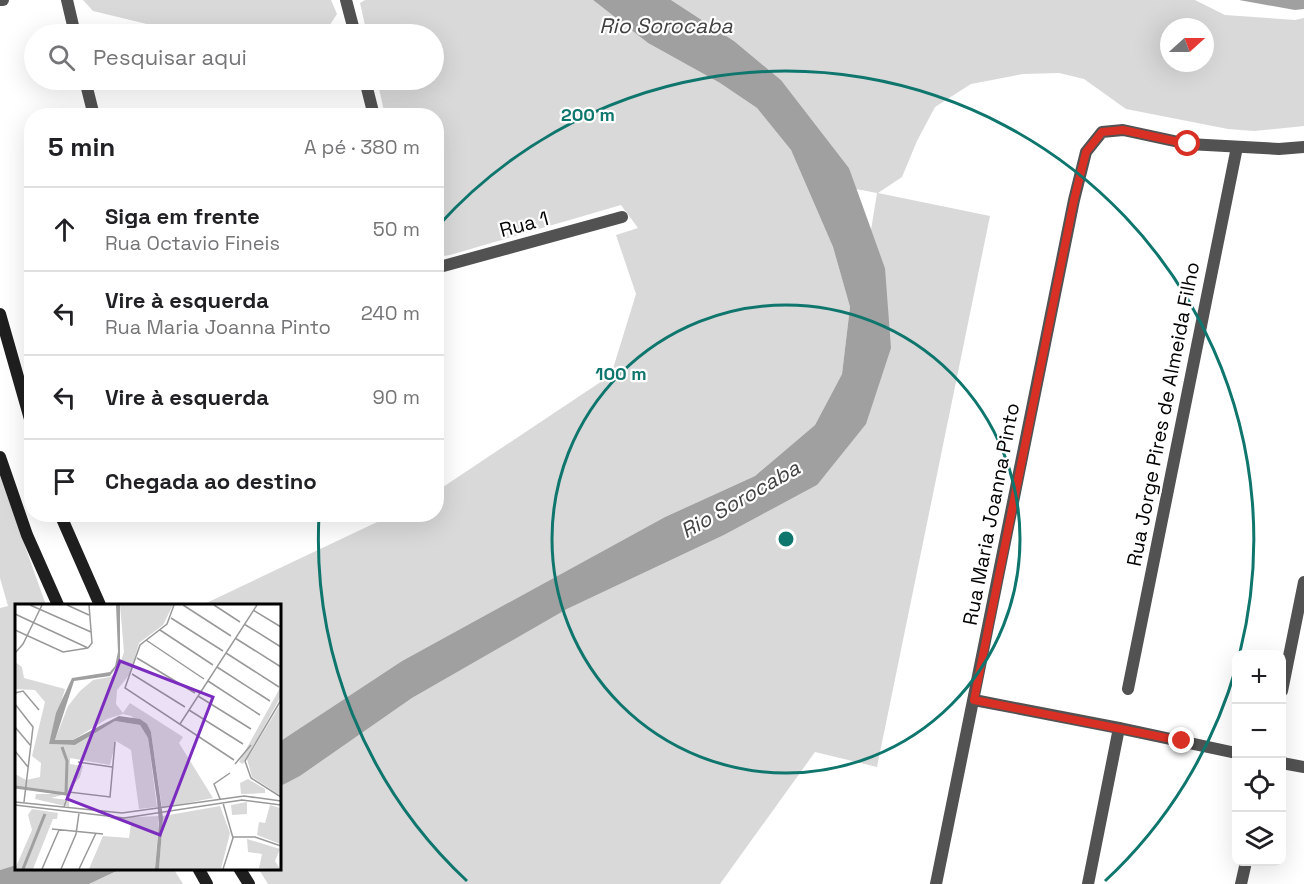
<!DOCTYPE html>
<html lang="pt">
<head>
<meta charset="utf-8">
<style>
  body { margin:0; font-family:"Space Grotesk",sans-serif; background:#f6f6f6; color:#202124 }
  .controls { position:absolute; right:18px; bottom:18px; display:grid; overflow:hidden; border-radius:12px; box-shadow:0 6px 24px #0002 }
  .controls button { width:54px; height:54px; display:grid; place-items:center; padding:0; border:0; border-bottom:2px solid #e0e0e0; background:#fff; color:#202124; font:30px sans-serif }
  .compass { position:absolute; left:1160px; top:18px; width:54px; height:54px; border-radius:50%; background:#fff; box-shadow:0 6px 24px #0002; rotate:69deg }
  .stop { position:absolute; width:18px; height:18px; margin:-14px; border:4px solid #d93025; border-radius:50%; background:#fff }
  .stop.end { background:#d93025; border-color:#fff; box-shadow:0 2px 6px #0008 }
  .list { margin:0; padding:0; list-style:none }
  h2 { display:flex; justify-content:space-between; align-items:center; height:78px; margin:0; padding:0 24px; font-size:26px }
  h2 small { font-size:20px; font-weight:400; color:#757577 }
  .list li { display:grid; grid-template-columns:39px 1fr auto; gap:18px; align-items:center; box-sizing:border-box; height:84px; padding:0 24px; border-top:2px solid #e0e0e0 }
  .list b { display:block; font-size:22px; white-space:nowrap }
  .list p { margin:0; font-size:20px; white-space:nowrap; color:#757577 }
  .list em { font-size:20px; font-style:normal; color:#757577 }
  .icon { flex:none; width:33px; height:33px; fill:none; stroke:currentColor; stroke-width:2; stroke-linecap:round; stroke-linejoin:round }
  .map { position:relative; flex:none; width:1304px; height:884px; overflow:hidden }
  .search { position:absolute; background:#fff; box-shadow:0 6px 24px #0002; left:24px; top:24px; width:420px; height:66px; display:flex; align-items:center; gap:15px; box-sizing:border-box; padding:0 21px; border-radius:33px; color:#757577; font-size:22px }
  .panel { position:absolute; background:#fff; box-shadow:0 6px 24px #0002; left:24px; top:108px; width:420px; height:414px; border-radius:24px }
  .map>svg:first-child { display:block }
  .green { fill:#d9d9d9; fill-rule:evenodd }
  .water { fill:#a0a0a0 }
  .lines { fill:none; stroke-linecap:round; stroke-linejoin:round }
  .street { stroke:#525252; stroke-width:12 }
  .secondary { stroke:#1f1f1f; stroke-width:12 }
  .route { stroke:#d93025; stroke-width:8 }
  .ring { fill:none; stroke:#0f766e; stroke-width:3 }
  .labels { text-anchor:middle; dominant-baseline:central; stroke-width:4.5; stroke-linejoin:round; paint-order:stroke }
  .street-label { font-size:20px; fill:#000; stroke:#fff }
  .water-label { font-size:21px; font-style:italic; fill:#414141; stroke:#fff }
  .inset-river { fill:none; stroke:#a0a0a0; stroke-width:3 }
  .inset-road { fill:none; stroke:#999; stroke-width:1.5 }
  .view { fill:#7b2cbf; fill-opacity:0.15; stroke:#7b2cbf; stroke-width:3 }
  .inset-edge { fill:none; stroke:#000; stroke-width:3 }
  .centre { fill:#0f766e; stroke:#fff; stroke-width:3 }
  .ring-label { font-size:18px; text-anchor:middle; font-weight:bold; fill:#0f766e; stroke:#fff; stroke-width:4.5; stroke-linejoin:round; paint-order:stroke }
</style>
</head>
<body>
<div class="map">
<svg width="1304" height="884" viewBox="0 0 1304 884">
  <rect width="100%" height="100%" fill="#fff"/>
  <g class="green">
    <path d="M83,0H331L337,14L324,34H188L93,11Z"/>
    <path d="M365,0H593L648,43L720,83L757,108L791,150L833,247L850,307L842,374L815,425L755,476L665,517L402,661L279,742V605H202L392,515L436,514L437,491L611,375L636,294L616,235L638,228L621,205L450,255L437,257L436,116L385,115L377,80H434V34H367L360,3Z"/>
    <path d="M671,0H1195L1225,15L1295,20L1304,18V126L1254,131L1228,129L1126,109L1084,79L1059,73L1023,74L971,84L935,107L917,141L902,177L878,193L990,216L877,767L815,752L720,884H268L258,868H279V787L300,776L412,698L567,609L724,535L817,485L885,268L871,230L877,193L856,189L849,168L781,80L734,41ZM1169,27H1205V63H1169Z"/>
    <path d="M0,476L46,605H16V865L0,870V608L8,606L0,578Z"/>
    <path d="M123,868H173L183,884H89Z"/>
  </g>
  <g class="water">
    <path d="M593,0H671L734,41L781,80L849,168L885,268L891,348L866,424L817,485L724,535L567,609L412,698L300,776L279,787V742L402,661L665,517L755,476L815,425L842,374L850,307L833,247L791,150L757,108L720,83L648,43Z"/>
    <path d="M1239,0H1304V9L1295,10Z"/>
    <path d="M16,865V868H123L89,884H0V870Z"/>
  </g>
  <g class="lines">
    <g class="street">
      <path d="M0,0H3"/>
      <path d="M67,0L75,34"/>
      <path d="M346,0L355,34"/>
      <path d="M85,80L94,116"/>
      <path d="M365,80L374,116"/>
      <path d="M436,268L622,217"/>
      <path d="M1128,689L1237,147"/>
      <path d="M1282,691L1304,582"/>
      <path d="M974,700L1119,728L1236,753"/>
      <path d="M1282,763L1304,767"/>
      <path d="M936,884L1074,200L1086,152L1102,132L1123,130L1188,144L1279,149L1304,147"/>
      <path d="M1088,884L1119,728"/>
      <path d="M1241,884L1246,862"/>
    </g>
    <g class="secondary">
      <path d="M0,314L32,426"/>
      <path d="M0,457L27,535L58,605"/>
      <path d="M60,514L100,605"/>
      <path d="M198,868L207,884"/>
      <path d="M239,868L249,884"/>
    </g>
  </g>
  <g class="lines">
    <path class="route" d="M1182,741L974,700L1074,200L1086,152L1102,132L1123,130L1188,144"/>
  </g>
  <g class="ring">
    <circle cx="786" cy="539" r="234"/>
    <path d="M1236 668A468 468 0 0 1 1105 881M467 881A468 468 0 0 1 319 515M438 226A468 468 0 0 1 1240 652"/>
  </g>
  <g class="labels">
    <g class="street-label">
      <text transform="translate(524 224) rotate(-15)">Rua 1</text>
      <text transform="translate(1163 414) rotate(-79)">Rua Jorge Pires de Almeida Filho</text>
      <text transform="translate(991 514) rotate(-79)">Rua Maria Joanna Pinto</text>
    </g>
    <g class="water-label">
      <text x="666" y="25">Rio Sorocaba</text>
      <text transform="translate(740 499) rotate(-30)">Rio Sorocaba</text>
    </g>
  </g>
  <g transform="translate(15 604)">
    <rect width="266" height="266" fill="#fff"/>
    <path d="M105,1H158L148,21L124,39L115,70L102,86L101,100L108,109L115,99L168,133L164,139L198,194L147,204L136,128L116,112L108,110L92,115L58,136H40L53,102L65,87L78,76L95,73L103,66L109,48ZM0,58L7,63L9,74L50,85L34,140L60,141L100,117L125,121L133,134L142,203L124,205L116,146L101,137L95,161L55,154V160L68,162L65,173L51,190L36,194L54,196V203L20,195L21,190H40L0,183V170L11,176L25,173L26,159L17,152L30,98L20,86L0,85ZM265,84V94L228,160L224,158ZM265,101V191L237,173L232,155ZM233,175L250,185V189L226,190L225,179ZM232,198V210L217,211L216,201ZM255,201L265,204V240L242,231L244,218L250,219ZM205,202L215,229L206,265H144L148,212ZM17,205L43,209L42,215H38L18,265H0L17,226L13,211ZM144,212L140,265H74L88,232L114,234L116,219L93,214ZM232,235L265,245L260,257L265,265L244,264L247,250L233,248Z" fill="#d9d9d9"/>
    <path d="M101,1H105V58L95,72L59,77L40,136H58L104,112L125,115L132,120L136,128L148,214L144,265H140L144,219L142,196L133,134L125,121L100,117L60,141L34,140L41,109L57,74L95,68L100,62L103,48Z" fill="#a0a0a0"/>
    <path class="inset-river" d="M0,183L51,190L52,157L47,143M8,265L30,210"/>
    <path class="inset-road" d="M15,1L76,28M52,1L74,11M159,1L152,20L125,41L110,84L219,156M168,1L216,32M199,1L225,18M238,6L266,23M0,10L73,44M156,14L208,47M229,20L266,43M0,26L48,48L73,44M145,26L198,61M220,34L266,63M131,36L189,75M73,44L77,39L74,1M0,49L8,40L27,1M211,49L264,83M122,54L180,89M202,63L255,97M117,70L170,103M193,77L245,111M0,89L8,87L24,106M183,92L236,125M266,96L230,157L236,174L266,193M0,100L18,123L9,198M174,106L228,140M165,120L242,1M0,123L16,142M0,147L13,163M63,158L97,163M220,160L236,141M205,195L199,180L215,169M0,198L107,209L229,192L266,197M0,201L109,214L227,196L266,201M49,203L54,188L95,193L100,138M37,225L88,230M218,233H240L266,242M27,265L44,226M46,265L61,230L64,209M64,265L81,229M208,265L218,234L208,199"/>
    <path class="view" d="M105,57L198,93L145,231L52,195Z"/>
    <rect width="266" height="266" class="inset-edge"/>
  </g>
  <circle cx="786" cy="539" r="9" class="centre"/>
  <g class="ring-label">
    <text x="588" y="121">200 m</text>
    <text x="621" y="380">100 m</text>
  </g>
</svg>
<div class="controls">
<button>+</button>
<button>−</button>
<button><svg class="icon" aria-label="locate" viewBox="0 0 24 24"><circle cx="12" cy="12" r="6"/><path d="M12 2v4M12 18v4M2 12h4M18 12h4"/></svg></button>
<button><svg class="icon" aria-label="layers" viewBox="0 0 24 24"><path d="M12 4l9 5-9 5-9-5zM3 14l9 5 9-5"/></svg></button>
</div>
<svg class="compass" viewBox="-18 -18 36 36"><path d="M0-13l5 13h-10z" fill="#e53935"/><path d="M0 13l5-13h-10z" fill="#757577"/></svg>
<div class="stop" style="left:1188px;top:144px"></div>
<div class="stop end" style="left:1182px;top:741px"></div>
<div class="search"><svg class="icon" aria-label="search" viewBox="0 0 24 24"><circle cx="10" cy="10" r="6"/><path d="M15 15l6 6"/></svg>Pesquisar aqui</div>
<section class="panel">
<h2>5 min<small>A pé · 380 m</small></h2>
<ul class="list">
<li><svg class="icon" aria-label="ahead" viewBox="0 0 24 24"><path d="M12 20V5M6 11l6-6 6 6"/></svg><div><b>Siga em frente</b><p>Rua Octavio Fineis</p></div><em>50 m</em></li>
<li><svg class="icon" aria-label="left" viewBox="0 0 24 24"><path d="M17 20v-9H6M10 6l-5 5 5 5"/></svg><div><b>Vire à esquerda</b><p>Rua Maria Joanna Pinto</p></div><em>240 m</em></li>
<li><svg class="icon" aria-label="left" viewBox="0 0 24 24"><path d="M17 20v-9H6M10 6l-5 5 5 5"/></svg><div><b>Vire à esquerda</b></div><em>90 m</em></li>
<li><svg class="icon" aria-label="arrive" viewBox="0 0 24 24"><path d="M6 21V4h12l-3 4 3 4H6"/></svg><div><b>Chegada ao destino</b></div></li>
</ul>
</section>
</div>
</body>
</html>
